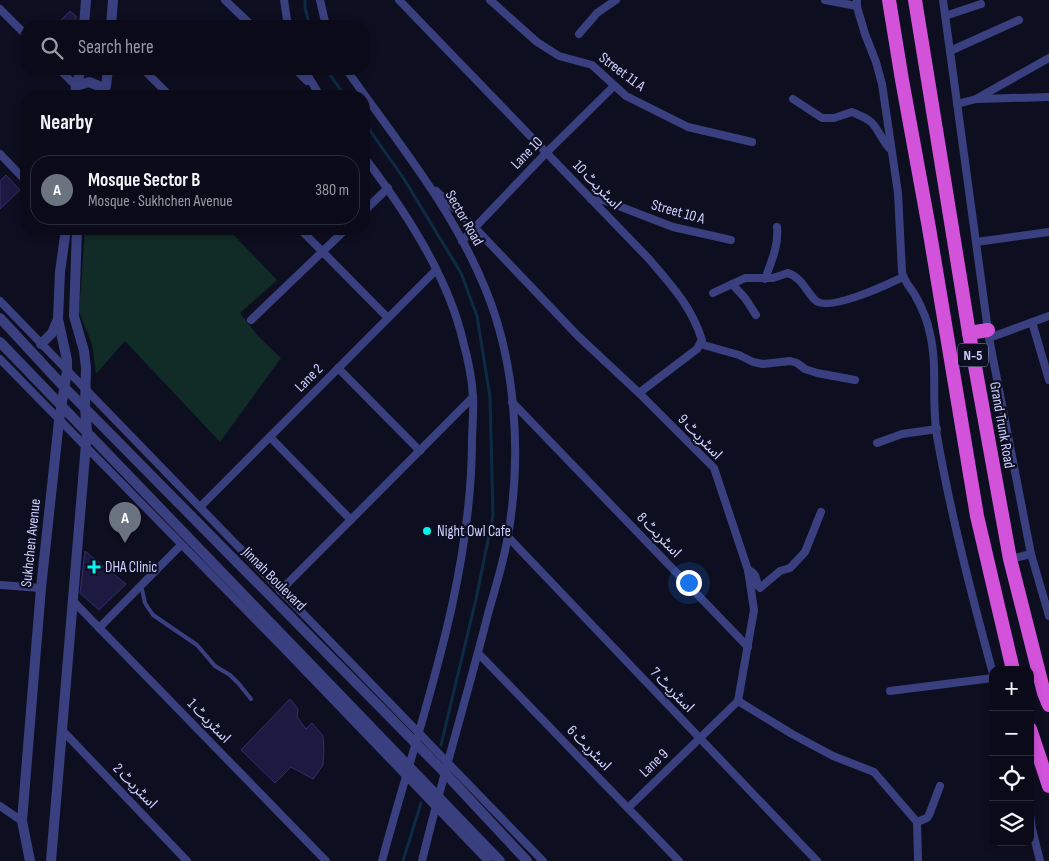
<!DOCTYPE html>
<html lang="en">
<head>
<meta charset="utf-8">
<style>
  body { margin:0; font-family:"Sofia Sans Condensed","Noto Sans Arabic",sans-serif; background:#131322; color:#f1f3f6 }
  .controls { position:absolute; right:15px; bottom:15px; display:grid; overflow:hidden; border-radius:10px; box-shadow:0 2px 8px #0003 }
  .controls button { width:45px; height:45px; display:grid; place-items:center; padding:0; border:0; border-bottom:1px solid #2a2b38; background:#0a0a19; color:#f1f3f6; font:25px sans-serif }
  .you { position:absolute; left:688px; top:582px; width:18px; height:18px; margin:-12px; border:4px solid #fff; border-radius:50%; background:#1a73e8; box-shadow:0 0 0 8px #1a73e833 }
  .badge { display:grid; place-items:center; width:32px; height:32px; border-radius:50%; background:#0b8043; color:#fff; font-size:16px; font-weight:700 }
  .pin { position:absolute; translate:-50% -41px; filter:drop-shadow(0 1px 2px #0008) }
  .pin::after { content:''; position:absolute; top:26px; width:18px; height:15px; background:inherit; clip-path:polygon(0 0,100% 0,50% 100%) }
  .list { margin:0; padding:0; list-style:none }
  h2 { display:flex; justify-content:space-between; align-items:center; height:65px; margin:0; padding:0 20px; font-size:21px }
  h2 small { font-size:16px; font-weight:400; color:#999aa2 }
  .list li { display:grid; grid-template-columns:32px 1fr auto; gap:15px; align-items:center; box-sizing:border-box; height:70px; margin:0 10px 10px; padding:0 10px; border:1px solid #2a2b38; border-radius:20px }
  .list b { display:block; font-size:19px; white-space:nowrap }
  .list p { margin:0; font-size:16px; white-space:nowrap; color:#999aa2 }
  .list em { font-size:16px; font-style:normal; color:#999aa2 }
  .icon { flex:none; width:28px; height:28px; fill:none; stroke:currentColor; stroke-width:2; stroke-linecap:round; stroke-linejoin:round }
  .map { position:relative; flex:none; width:1049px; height:861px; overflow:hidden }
  .search { position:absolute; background:#0a0a19; box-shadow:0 2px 8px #0003; left:20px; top:20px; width:350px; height:55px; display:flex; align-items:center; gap:12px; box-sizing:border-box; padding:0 18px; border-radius:20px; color:#999aa2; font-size:19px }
  .panel { position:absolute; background:#0a0a19; box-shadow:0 2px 8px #0003; left:20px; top:90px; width:350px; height:145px; border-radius:20px }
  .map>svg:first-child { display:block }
  .green { fill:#112b26 }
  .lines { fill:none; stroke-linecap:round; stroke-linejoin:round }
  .stream { stroke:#0d2b45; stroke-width:3 }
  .building { fill:#1d1a41; stroke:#312d6d }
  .service { stroke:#3a407f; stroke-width:4 }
  .minor { stroke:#3a407f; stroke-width:8 }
  .tertiary { stroke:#3a407f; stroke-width:10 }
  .trunk { stroke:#d252da; stroke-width:14 }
  .poi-dot { fill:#05f3ea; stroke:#0e0e21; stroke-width:2 }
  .labels { text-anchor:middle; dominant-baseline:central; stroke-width:4.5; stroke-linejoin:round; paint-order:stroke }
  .shield { fill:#0e0e21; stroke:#9495bc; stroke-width:1 }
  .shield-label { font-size:14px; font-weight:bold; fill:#cecffe }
  .street-label { font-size:15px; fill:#cecffe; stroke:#0e0e21 }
  .poi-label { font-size:15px; fill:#cecffe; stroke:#0e0e21; text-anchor:start }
</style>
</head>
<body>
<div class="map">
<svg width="1049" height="861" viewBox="0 0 1049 861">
  <rect width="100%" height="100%" fill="#0e0e21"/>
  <path class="green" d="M85,229H228L277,280L240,313L258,336L281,358L220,442L125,341L96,374L92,344L79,312Z"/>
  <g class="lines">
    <g class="stream">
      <path d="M305,0V8L310,26"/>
      <path d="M326,69L345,96"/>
      <path d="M364,122L404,179L461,273L477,316L490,397L493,516L476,599L441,745"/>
      <path d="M403,861L421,803"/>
    </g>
  </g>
  <g class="building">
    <path d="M70,11L76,16L75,26H55Z"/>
    <path d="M6,175L20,190L0,209V181Z"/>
    <path d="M85,551L126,584L99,610L80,593Z"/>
    <path d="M290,699L298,709L297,717L306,729L312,723L323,736L324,750L323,765L313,779L291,767L275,783L241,750Z"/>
  </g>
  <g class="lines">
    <path class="service" d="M141,585L145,603L153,615L197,645L215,666L230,675L239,684L251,699"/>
    <g class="minor">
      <path d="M225,0L252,26"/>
      <path d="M284,0L288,26"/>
      <path d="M320,0L326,26"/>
      <path d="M399,0L649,259C672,286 691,306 702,340L697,349L639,393"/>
      <path d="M490,0L537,42L559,56L592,65L626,96L688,127L752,142"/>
      <path d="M825,0L857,6"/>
      <path d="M857,0V7L865,34L876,62L882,84L898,193L902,272C904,281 910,287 915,295C921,306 928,322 930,334C938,367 931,402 937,436C951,516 972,596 993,674"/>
      <path d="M943,0L989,338L1031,554L1049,616"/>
      <path d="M0,9L26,35"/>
      <path d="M945,16L981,4"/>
      <path d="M579,34L597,13L616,0"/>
      <path d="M950,51L1019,20"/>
      <path d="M59,69L76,86"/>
      <path d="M143,69L170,96"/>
      <path d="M295,69L307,81"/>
      <path d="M304,69L320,96"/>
      <path d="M346,69C395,139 452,207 485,288C516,362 522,456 508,535C504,562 495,588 488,614C467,697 442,778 422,861"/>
      <path d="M793,99L822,118H834L852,112C858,115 865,117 871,122C878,128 882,141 891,150"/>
      <path d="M978,99L1049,97"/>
      <path d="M957,104L976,99L1049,58"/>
      <path d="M0,154L26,181"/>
      <path d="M364,157C404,209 448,276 463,341C468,359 472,379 473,397C474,412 472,427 472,442C471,587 419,723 382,861"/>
      <path d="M436,191L475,228L578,336L639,393L714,468L748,570L754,610L738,701"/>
      <path d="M591,199L603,200L673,227L731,240"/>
      <path d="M364,211L388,188"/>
      <path d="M300,229L388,318"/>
      <path d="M462,241L546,153L614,86"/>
      <path d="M976,242L1049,232"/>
      <path d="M765,279C771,262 779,246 777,227"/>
      <path d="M732,284L745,298L756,315"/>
      <path d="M713,293L745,278H773L788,273C802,278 806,291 815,300C828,313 888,284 903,277"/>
      <path d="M0,301L543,861"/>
      <path d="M251,320L346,229"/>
      <path d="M1032,322L1049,380"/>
      <path d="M989,338L1049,316"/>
      <path d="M700,344L739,355L753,362L763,364L790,361L797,363L805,369L817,373L855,380"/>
      <path d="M0,359L288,653L488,861"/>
      <path d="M338,368L420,451"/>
      <path d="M512,402L748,647"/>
      <path d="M270,437L351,520"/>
      <path d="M877,443L902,434L937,429"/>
      <path d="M201,506L436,270"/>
      <path d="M508,537L817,861"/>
      <path d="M1010,559L1031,554"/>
      <path d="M748,570C755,572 757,579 757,585L760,588L780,571L790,568L805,552L821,512"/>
      <path d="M0,585L41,588"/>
      <path d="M280,591L473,397"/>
      <path d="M73,601L326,861"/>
      <path d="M99,628L181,545"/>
      <path d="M478,653L679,861"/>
      <path d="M890,691L993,678"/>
      <path d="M62,730L187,861"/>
      <path d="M0,806L22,821"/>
      <path d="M628,808L738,701L792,734L833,756L874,772L917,822L918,861"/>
      <path d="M1030,814L1032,829L1040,861"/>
      <path d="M917,822L927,818L929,815L940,786"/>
    </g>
    <g class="tertiary">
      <path d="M84,26L86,0"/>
      <path d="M111,26L113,0"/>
      <path d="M76,86L81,69"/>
      <path d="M103,94L106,86L108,69"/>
      <path d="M75,96L76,86L89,82L99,86L103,96"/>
      <path d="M0,318L64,387L445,773L527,861"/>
      <path d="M0,342L500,861"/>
      <path d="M41,344L52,333L58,319"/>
      <path d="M30,861L22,821L41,588L59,421L67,371V360L58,319L60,272L66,229"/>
      <path d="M51,861L87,432L85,408L86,368L84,351L74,316L77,229"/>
    </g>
    <g class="trunk">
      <path d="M889,0L902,80L929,228L977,516L1013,670"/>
      <path d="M915,0L969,333L1010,559L1044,693L1049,705"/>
      <path d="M969,333L988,330"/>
      <path d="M1030,729L1049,786"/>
    </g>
  </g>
  <g class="poi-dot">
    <circle cx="427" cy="531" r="5"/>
    <path d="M91.5 559.5h5v5h5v5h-5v5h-5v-5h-5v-5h5z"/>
  </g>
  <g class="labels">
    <rect class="shield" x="958" y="343.5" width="30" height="23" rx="4"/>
    <g class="shield-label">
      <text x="973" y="355">N-5</text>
    </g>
    <g class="street-label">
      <text transform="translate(622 72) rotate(37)">Street 11 A</text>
      <text transform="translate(527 153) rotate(-46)">Lane 10</text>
      <text transform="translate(597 185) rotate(46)">اسٹریٹ 10</text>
      <text transform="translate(678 212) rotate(16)">Street 10 A</text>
      <text transform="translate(464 218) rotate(60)">Sector Road</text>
      <text transform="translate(309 378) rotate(-45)">Lane 2</text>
      <text transform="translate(1002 425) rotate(80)">Grand Trunk Road</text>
      <text transform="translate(700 437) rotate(46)">اسٹریٹ 9</text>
      <text transform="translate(659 535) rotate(46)">اسٹریٹ 8</text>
      <text transform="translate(31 543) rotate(-84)">Sukhchen Avenue</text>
      <text transform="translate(274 579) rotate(45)">Jinnah Boulevard</text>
      <text transform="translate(672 690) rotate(46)">اسٹریٹ 7</text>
      <text transform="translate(209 721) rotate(46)">اسٹریٹ 1</text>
      <text transform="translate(589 748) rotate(46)">اسٹریٹ 6</text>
      <text transform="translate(654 763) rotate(-44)">Lane 9</text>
      <text transform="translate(135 786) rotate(46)">اسٹریٹ 2</text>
    </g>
    <g class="poi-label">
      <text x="437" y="531">Night Owl Cafe</text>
      <text x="105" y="567">DHA Clinic</text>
    </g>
  </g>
</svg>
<div class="controls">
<button>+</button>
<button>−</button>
<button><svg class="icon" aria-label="locate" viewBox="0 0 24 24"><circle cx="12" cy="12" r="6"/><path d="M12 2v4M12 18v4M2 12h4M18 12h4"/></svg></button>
<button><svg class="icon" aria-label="layers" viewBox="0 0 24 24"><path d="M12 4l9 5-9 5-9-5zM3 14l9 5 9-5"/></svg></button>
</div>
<div class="you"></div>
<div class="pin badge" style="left:125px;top:543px;background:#6b7280">A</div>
<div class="search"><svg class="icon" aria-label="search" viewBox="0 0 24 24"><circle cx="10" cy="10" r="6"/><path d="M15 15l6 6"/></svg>Search here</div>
<section class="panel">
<h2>Nearby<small></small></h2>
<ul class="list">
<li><span class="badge" style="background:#6b7280">A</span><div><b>Mosque Sector B</b><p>Mosque · Sukhchen Avenue</p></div><em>380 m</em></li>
</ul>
</section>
</div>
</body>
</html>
